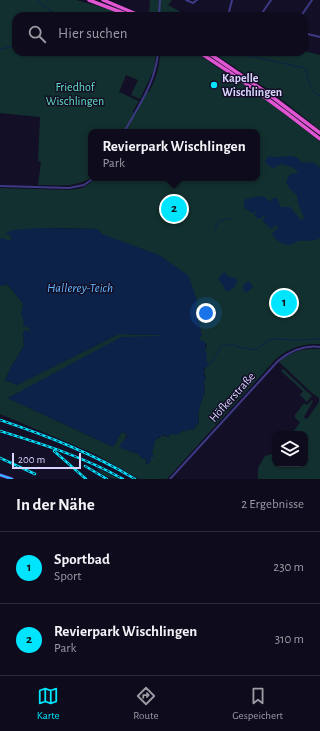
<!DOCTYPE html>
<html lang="de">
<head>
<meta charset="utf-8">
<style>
  body { margin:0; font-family:"Alegreya Sans",sans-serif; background:#171425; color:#f1f3f6 }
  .controls { position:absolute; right:12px; bottom:12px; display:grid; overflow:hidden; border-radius:8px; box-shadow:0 1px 3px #0004 }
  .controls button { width:36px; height:36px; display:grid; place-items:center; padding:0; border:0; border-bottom:1px solid #2e2b3b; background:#0e0b1c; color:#f1f3f6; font:20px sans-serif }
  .scale { position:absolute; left:12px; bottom:10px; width:69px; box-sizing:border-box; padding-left:4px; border:2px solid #d9d4ff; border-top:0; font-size:11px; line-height:14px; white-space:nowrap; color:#d9d4ff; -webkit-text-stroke:3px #130f26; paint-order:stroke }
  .you { position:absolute; left:206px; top:313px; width:14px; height:14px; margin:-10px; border:3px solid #fff; border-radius:50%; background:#1a73e8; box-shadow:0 0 0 6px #1a73e833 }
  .badge { display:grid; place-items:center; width:26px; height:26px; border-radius:50%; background:#00e5ff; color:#111; font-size:13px; font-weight:700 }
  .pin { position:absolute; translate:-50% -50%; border:2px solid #fff; box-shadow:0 1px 4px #0006 }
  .popup { position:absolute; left:88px; top:129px; width:172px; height:52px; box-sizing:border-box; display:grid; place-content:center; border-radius:8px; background:#0e0b1c; filter:drop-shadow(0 1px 3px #0005); font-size:13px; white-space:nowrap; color:#9b9ba3 }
  .popup b { font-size:15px; color:#f1f3f6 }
  .popup::after { content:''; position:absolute; left:50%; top:100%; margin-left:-8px; border:8px solid transparent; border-top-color:#0e0b1c }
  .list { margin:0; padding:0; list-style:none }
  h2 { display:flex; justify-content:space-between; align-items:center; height:52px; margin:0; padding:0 16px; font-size:17px }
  h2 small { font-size:13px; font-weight:400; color:#9b9ba3 }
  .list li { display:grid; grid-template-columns:26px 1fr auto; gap:12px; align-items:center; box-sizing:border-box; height:72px; padding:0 16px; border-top:1px solid #2e2b3b }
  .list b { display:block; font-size:15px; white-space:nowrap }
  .list p { margin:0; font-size:13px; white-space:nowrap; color:#9b9ba3 }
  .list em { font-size:13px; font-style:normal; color:#9b9ba3 }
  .icon { flex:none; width:22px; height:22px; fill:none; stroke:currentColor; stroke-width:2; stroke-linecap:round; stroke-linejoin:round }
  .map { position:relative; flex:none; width:320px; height:479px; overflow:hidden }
  .search { position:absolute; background:#0e0b1c; box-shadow:0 1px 3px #0004; left:12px; right:12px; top:12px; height:44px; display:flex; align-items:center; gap:10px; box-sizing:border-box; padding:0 14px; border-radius:12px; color:#9b9ba3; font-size:15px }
  .sheet { height:196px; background:#0e0b1c }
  nav { display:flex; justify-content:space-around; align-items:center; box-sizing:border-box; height:56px; border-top:1px solid #2e2b3b; background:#0e0b1c; font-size:11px; color:#9b9ba3 }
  nav a { display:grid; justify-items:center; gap:2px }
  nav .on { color:#00e5ff }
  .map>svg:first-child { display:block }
  .green { fill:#12302f }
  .water { fill:#0c2248 }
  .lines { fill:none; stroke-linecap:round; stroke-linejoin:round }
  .stream { stroke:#0c2248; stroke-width:1 }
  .minor { stroke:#3d3a85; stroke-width:2 }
  .secondary { stroke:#6f6bff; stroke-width:3 }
  .trunk { stroke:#e055d1; stroke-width:3.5 }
  .tram { stroke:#00e5ff; stroke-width:1 }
  .rail-casing { stroke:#00e5ff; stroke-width:2.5 }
  .rail { stroke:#130f26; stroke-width:1; stroke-dasharray:3; stroke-linecap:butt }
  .poi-dot { fill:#00e5ff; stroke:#130f26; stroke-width:1.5 }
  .labels { text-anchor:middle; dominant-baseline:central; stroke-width:3; stroke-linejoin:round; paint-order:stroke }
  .poi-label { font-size:12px; font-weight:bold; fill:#d9d4ff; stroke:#130f26; text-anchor:start }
  .park-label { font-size:12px; fill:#5fe0c0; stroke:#130f26 }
  .street-label { font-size:12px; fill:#d9d4ff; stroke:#130f26 }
  .water-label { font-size:13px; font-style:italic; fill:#62b6ff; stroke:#130f26 }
</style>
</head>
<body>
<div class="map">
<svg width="320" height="479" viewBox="0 0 320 479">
  <rect width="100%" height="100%" fill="#130f26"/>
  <g class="green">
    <path d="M0,0H76L108,9L126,16H16V52H156L154,70L140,99L131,95L138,80L126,75L119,92L139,101L133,111L134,114L147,92H149C156,79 160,66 160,52H195L264,99L298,124L320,142V344C303,343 288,348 276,359L167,479H139L95,454L0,414V286L7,284L23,303C22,312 21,323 30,328L29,331L23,335L24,346L11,367L5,380L17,385L119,334L159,335V337L8,398L113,447L122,432L127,434L121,448L138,454L143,459L144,458L146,460V463L147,465L150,462L151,457H154L152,452L155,440L158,439V438H161V435L168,437L171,433L172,434H179L183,430H190L196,428L195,426L199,423L198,412L202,398L205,393L204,381L206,378L204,372L207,362L205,350L207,344L199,339L201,331L195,311L197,299L123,243L102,234L97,229L55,228L10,232L6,234L10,235L12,239L9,241L3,239H0V188L70,190L83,188L97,178H257V132H91V178C74,188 58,185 38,185L41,162L38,161L40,117L0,113Z"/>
    <path d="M150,0H172L168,5L188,16H151L149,14Z"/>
    <path d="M304,51L320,55V130L272,92L212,52H304Z"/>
    <path d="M313,349H320V479H258V468L265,456L275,453V464H305V434H292L300,422L295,418V415L304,403L307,405L312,400L313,401L304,417L305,419L308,418L319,402V398L312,393L279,362C289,353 300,349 313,349Z"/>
    <path d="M283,369L312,396L307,402L300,395L303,391L281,371Z"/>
    <path d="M96,468L121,479C111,479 102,476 96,468Z"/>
  </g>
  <g class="water">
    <path d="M268,156C281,160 294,150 302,163L312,162L320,167V238C312,243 306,239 298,241C295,242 292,245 289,245C283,246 273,238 272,233L278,228L276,225L274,226L275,227L271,229L262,220L265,217L264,216L259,219L254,215L256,211L252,213L244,208V202L246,199C255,197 265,193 269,202L273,198H277L279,202L280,207H290L301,220L304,219V218L298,203L297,195L290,189L286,182L289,175L296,173L298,171L292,167L281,164L276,167L272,168L265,162Z"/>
    <path d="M38,228L97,229L102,234L159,255L188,275L197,300L195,311L202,335L199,339L206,343L205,351L208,354H206L207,362L209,365L204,369V375L206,378C202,383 206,389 204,394C202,402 196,413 199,423L195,426V429L187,430L186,432L183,430L179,434L172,435L171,433L169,436L166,437L165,435H161V438L158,437V439H156L152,452L154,457H151V461L147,465L146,460L145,458L143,459L138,454L121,448L120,445L127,436V434L122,432L113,447L8,398L121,337L159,336V335L119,334L17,385L5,380L11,367L24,346L23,331L25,330L29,332L30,328L23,326L24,321L21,314L23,303L7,284L0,286V239L3,238L9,241L12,239L10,235L5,234L12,230Z"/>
    <path d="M224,272L228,276L237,279C237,286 232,292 225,291V288L218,279Z"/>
    <path d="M249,281L253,287L246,293L243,289L244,284Z"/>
  </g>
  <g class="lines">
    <g class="stream">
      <path d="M38,0L42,5L60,16"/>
      <path d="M0,49L16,46"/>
      <path d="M232,52L304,68C311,79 306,89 320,96"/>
      <path d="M230,219L233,218"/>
      <path d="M214,231L219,221L228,219"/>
      <path d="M208,363L212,362L221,347L230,344L242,348L256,350L269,340L273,339L300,340L320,339"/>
    </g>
    <g class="minor">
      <path d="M186,0L193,3L197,0"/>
      <path d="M159,16L160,0"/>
      <path d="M228,16L232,0"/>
      <path d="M260,16L271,0"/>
      <path d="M301,16L312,0"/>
      <path d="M304,33L320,37"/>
      <path d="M124,132C138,107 156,82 158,52"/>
      <path d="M0,186L69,188L84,185L94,178"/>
      <path d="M170,479L278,361C290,351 304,345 320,347"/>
    </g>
    <path class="secondary" d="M0,475L12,479"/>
    <g class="trunk">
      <path d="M89,0L131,16"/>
      <path d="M103,0L141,16"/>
      <path d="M199,52C241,79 281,108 320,139"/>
      <path d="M207,52L267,93L320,133"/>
    </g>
    <path class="tram" d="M0,475L12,479"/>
    <g class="rail-casing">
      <g id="rail">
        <path d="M0,420C47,436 92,453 135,479"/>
        <path d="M0,431C42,444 84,457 123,479"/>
        <path d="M54,451L86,479"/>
        <path d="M0,458L35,474"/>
        <path d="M85,466L107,479"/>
      </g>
    </g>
    <use href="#rail" class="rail"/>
  </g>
  <circle class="poi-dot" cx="214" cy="85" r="4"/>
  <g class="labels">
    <g class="poi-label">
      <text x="222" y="78">Kapelle<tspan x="222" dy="14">Wischlingen</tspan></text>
    </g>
    <g class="park-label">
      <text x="75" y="87">Friedhof<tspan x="75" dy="14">Wischlingen</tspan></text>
    </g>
    <g class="street-label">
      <text transform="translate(232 397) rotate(-48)">Höfkerstraße</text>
    </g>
    <g class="water-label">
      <text x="80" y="288">Hallerey-Teich</text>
    </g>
  </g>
</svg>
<div class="controls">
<button><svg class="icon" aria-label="layers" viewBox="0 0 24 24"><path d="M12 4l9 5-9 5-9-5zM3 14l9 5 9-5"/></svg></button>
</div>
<div class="scale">200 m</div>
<div class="you"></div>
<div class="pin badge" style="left:284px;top:303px">1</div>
<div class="pin badge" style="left:174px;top:209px">2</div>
<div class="popup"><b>Revierpark Wischlingen</b>Park</div>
<div class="search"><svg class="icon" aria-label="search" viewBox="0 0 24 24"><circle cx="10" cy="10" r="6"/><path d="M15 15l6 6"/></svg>Hier suchen</div>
</div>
<section class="sheet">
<h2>In der Nähe<small>2 Ergebnisse</small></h2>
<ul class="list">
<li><span class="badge">1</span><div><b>Sportbad</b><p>Sport</p></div><em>230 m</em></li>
<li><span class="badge">2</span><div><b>Revierpark Wischlingen</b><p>Park</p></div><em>310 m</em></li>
</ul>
</section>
<nav>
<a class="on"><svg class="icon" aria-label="map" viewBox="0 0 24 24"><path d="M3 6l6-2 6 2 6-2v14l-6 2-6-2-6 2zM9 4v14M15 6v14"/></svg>Karte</a>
<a><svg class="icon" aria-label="directions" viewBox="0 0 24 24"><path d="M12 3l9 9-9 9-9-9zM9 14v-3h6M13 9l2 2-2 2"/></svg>Route</a>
<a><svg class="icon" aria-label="saved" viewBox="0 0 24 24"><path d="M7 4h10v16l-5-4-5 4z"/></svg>Gespeichert</a>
</nav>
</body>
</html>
